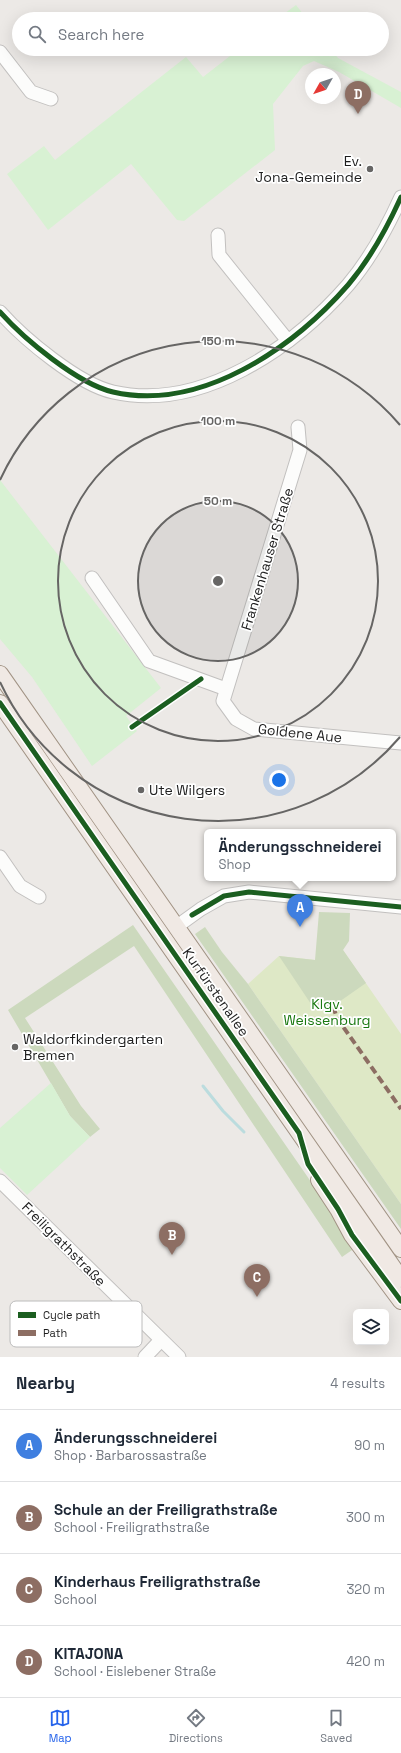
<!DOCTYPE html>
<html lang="en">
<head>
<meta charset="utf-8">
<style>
  body { margin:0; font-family:"Space Grotesk",sans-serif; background:#f6f6f7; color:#1f2937 }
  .controls { position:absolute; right:12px; bottom:12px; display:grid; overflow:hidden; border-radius:6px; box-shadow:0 4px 16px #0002 }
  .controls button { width:36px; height:36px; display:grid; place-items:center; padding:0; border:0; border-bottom:1px solid #e0e1e3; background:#fff; color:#1f2937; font:20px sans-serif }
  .compass { position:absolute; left:305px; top:68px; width:36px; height:36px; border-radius:50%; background:#fff; box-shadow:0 4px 16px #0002; rotate:230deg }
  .you { position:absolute; left:279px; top:780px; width:14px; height:14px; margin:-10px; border:3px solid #fff; border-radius:50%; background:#1a73e8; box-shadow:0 0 0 6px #1a73e833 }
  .badge { display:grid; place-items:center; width:26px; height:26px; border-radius:50%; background:#2563eb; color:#fff; font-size:13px; font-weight:700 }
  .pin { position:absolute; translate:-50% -33px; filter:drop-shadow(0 1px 2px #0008) }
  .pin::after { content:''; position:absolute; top:21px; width:14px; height:12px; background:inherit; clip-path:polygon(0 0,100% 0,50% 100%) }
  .popup { position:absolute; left:204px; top:829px; width:192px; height:52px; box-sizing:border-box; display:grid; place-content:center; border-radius:6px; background:#fff; filter:drop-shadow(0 1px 3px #0005); font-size:13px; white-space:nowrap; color:#747a83 }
  .popup b { font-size:15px; color:#1f2937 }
  .popup::after { content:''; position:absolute; left:50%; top:100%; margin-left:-8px; border:8px solid transparent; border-top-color:#fff }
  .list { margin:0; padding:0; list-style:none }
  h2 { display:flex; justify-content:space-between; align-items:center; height:52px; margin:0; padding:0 16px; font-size:17px }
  h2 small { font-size:13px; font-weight:400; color:#747a83 }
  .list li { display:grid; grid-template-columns:26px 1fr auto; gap:12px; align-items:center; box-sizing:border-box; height:72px; padding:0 16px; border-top:1px solid #e0e1e3 }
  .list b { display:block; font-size:15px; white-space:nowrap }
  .list p { margin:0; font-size:13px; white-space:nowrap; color:#747a83 }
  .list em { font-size:13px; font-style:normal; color:#747a83 }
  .icon { flex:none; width:22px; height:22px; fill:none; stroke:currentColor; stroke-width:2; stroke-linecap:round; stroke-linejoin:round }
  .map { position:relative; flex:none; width:401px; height:1357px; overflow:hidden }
  .search { position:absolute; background:#fff; box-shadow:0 4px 16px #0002; left:12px; right:12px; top:12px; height:44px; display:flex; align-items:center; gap:10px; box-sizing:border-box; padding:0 14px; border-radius:22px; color:#747a83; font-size:15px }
  .sheet { height:340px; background:#fff }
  nav { display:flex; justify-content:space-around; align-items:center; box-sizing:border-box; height:56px; border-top:1px solid #e0e1e3; background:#fff; font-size:11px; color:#747a83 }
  nav a { display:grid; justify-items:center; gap:2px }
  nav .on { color:#2563eb }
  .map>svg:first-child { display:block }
  .grass { fill:#dee8c6 }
  .forest { fill:#ccd9bd }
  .park { fill:#d8f1d3 }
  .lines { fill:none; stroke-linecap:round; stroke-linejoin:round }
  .stream { stroke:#bbdcde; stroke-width:3 }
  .minor-casing { stroke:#c2c0bf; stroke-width:15 }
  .major-casing { stroke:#a19384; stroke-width:18 }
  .minor { stroke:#fcfcfb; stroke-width:13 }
  .major { stroke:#f0e9e4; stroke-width:16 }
  .quiet { stroke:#8d6e63; stroke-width:4; stroke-dasharray:8 4; stroke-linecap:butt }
  .cycleway-casing { stroke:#fff; stroke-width:8 }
  .cycleway { stroke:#1b5e20; stroke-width:5 }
  .ring { fill:none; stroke:#666564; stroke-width:2 }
  .poi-dot { fill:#666564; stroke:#fff; stroke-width:1.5 }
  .labels { text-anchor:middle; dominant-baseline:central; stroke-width:3.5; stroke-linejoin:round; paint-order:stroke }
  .poi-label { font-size:14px; fill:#1e1e1e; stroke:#fff; text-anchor:start }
  .street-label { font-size:14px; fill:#1e1e1e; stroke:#fff }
  .park-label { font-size:14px; fill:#197810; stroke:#fff }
  .key { fill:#fff; stroke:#bcbcbc; stroke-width:1 }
  .key-label { font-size:11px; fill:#1e1e1e }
  .centre { fill:#666564; stroke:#fff; stroke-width:2 }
  .ring-label { font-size:12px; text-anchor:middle; font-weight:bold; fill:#666564; stroke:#fff; stroke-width:3.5; stroke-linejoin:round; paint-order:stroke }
</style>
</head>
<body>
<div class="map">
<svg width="401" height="1357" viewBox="0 0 401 1357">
  <rect width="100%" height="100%" fill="#ece9e6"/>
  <path class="grass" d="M343,950L401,1034V1204L248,984L279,956L315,960Z"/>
  <g class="forest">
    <path d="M319,912L350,913L349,941L343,950L366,983L336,1004L315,1010L279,956L315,960Z"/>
    <path d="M133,925L307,1176L355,1248L342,1257L134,946L25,1018L81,1106L100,1129L90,1137L70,1116L8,1010Z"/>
    <path d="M205,927L222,952L248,984L401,1204V1229L195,934Z"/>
  </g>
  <g class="park">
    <path d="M296,5L307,19H277Z"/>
    <path d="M239,49H331L338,58L401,92V108L339,72L314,61L303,66L273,104L275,150L184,221L177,220L131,164L48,230L7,174L44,146L55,160L186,57L203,77Z"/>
    <path d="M0,480L161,688L126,716L137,731L92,766L32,677L0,639Z"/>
    <path d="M51,1083L70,1116L90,1137L27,1195L0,1168V1128Z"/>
  </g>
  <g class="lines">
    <path class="stream" d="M203,1086L223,1111L244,1132"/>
    <g class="minor-casing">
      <g id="minor">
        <path d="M0,52L31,92L51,99"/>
        <path d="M218,235L219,255L288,341"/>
        <path d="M0,312C24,339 78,384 113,392C201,412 293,348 348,285C370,259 387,228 401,197"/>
        <path d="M298,427L300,450L223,701L236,719L254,729L401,743"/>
        <path d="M92,578L149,661L226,689"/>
        <path d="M0,857L20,886L39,897"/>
        <path d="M176,927L201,909L224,896L249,892L401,907"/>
        <path d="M0,1181L179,1357"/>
        <path d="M145,1357L161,1340"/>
      </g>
    </g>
    <g class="major-casing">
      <g id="major">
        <path d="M0,674L401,1249"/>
        <path d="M0,703L401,1279"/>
        <path d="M319,1180L338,1209L352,1235L401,1301"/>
      </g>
    </g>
    <use href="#minor" class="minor"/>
    <use href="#major" class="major"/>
    <path class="quiet" d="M333,1006L337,1018L401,1109"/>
    <g class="cycleway-casing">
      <g id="cycleway">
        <path d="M0,312C24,339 78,384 113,392C201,412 293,348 348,285C370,259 387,228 401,197"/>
        <path d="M0,703L299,1133L308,1164L338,1209L352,1235L401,1301"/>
        <path d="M132,727L201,679"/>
        <path d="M192,915L224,896L249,892L401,907"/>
      </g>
    </g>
    <use href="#cycleway" class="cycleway"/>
  </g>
  <circle cx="218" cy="581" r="80" fill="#666564" fill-opacity=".12"/>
  <g class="ring">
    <circle cx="218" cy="581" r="80"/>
    <circle cx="218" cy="581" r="160"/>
    <path d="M400 737A240 240 0 0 1 0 682M0 480A240 240 0 0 1 400 425"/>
  </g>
  <g class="poi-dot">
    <circle cx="370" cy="169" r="4"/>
    <circle cx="141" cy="790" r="4"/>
    <circle cx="15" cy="1047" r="4"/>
  </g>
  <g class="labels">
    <g class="poi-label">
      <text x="362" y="161" text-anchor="end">Ev.<tspan x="362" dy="16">Jona-Gemeinde</tspan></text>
      <text x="149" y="790">Ute Wilgers</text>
      <text x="23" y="1039">Waldorfkindergarten<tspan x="23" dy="16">Bremen</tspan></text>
    </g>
    <g class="street-label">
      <text transform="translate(267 559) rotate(-73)">Frankenhauser Straße</text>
      <text transform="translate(300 733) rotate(6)">Goldene Aue</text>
      <text transform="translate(216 992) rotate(55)">Kurfürstenallee</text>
      <text transform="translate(64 1244) rotate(45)">Freiligrathstraße</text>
    </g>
    <g class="park-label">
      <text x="327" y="1004">Klgv.<tspan x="327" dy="16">Weissenburg</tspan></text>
    </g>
  </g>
  <rect x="10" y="1301" width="132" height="46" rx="6" class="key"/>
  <rect x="18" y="1312" width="18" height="6" fill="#1b5e20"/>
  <rect x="18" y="1330" width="18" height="6" fill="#8d6e63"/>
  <g class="key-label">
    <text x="43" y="1319">Cycle path</text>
    <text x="43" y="1337">Path</text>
  </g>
  <circle cx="218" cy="581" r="6" class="centre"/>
  <g class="ring-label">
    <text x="218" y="345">150 m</text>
    <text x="218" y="425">100 m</text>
    <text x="218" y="505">50 m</text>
  </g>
</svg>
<div class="controls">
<button><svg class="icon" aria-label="layers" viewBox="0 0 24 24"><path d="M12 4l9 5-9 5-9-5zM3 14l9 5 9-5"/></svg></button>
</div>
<svg class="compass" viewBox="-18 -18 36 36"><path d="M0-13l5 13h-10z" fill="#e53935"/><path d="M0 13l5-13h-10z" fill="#747a83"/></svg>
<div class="you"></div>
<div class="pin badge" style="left:300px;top:927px;background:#3f7fe0">A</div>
<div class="popup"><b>Änderungsschneiderei</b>Shop</div>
<div class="pin badge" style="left:172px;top:1255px;background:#8d6e63">B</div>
<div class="pin badge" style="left:257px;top:1297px;background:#8d6e63">C</div>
<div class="pin badge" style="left:358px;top:114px;background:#8d6e63">D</div>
<div class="search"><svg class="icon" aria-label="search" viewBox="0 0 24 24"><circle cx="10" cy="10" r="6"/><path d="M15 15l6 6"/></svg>Search here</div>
</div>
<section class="sheet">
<h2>Nearby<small>4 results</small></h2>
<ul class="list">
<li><span class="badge" style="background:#3f7fe0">A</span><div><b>Änderungsschneiderei</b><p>Shop · Barbarossastraße</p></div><em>90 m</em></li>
<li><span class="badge" style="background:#8d6e63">B</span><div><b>Schule an der Freiligrathstraße</b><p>School · Freiligrathstraße</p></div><em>300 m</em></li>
<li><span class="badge" style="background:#8d6e63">C</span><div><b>Kinderhaus Freiligrathstraße</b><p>School</p></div><em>320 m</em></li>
<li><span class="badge" style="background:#8d6e63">D</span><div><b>KITAJONA</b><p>School · Eislebener Straße</p></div><em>420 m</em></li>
</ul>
</section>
<nav>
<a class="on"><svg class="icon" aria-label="map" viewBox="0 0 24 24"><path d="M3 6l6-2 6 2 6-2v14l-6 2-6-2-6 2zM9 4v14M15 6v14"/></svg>Map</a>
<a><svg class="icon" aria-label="directions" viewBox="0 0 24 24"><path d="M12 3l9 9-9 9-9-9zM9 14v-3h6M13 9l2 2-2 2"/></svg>Directions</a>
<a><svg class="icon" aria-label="saved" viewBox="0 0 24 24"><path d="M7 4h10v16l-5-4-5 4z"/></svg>Saved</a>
</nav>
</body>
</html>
